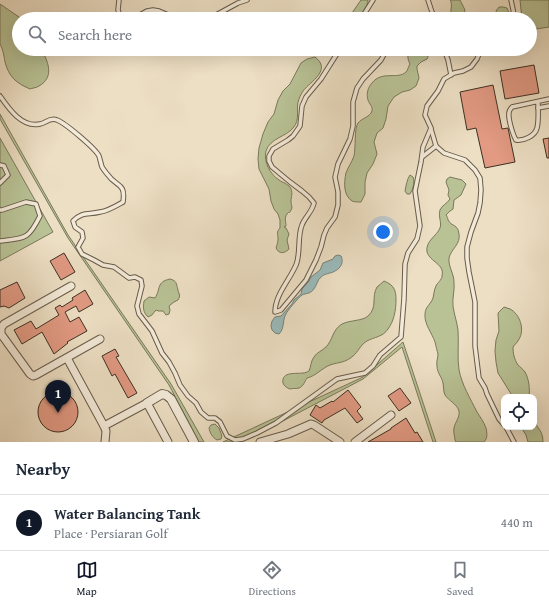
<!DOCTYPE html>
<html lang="en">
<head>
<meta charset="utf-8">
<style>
  body { margin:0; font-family:"Gentium Book Plus",serif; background:#f2f2f3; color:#1f2937 }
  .controls { position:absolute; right:12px; bottom:12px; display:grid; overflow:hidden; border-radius:8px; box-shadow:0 4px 16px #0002 }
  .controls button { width:36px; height:36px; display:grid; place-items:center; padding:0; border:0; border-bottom:1px solid #e0e1e3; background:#fff; color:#1f2937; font:20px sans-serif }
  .you { position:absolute; left:383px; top:232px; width:14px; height:14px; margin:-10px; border:3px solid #fff; border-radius:50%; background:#1a73e8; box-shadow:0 0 0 6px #1a73e833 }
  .badge { display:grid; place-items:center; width:26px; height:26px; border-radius:50%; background:#111827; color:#fff; font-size:13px; font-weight:700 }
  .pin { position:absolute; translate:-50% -33px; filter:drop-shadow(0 1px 2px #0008) }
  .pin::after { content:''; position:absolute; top:21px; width:14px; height:12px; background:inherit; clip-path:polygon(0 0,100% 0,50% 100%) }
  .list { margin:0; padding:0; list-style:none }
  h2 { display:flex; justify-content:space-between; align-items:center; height:52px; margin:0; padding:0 16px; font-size:17px }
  h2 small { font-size:13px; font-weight:400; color:#747a83 }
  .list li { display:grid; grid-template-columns:26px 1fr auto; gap:12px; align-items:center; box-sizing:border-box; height:56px; padding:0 16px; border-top:1px solid #e0e1e3 }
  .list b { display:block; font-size:15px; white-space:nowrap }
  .list p { margin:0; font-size:13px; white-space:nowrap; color:#747a83 }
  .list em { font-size:13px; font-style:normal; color:#747a83 }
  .icon { flex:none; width:22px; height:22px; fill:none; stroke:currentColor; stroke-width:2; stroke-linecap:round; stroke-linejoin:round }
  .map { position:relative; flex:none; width:549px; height:442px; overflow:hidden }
  .search { position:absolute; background:#fff; box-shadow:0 4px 16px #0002; left:12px; right:12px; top:12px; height:44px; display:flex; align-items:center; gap:10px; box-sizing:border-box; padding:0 14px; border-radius:22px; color:#747a83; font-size:15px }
  .sheet { height:108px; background:#fff }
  nav { display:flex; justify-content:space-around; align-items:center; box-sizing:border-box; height:56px; border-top:1px solid #e0e1e3; background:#fff; font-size:11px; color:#747a83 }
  nav a { display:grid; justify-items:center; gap:2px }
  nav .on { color:#111827 }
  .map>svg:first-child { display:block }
  .green { fill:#b8c295; stroke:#7a795c }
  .water { fill:#9bbbbb; stroke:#75837e }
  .building { fill:#e29a83; stroke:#3c3022 }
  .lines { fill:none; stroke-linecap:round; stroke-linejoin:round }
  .service-casing { stroke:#685c4a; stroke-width:5.5 }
  .minor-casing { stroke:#685c4a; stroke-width:9 }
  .tertiary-casing { stroke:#685c4a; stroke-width:10 }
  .service { stroke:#f3ead9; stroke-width:3.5 }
  .minor { stroke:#f3ead9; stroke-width:7 }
  .tertiary { stroke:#f3ead9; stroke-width:8 }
</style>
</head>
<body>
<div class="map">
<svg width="549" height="442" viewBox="0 0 549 442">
  <rect width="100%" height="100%" fill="#eddfc4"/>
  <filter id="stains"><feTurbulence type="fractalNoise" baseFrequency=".005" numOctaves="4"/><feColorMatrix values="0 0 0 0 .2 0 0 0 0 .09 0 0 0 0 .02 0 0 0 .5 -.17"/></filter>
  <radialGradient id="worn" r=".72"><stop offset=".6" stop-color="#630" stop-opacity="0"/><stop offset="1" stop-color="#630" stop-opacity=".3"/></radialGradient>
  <g class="green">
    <path d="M361,0H368C368,7 361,15 355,18L352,16V13Z"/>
    <path d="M450,0H460L465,10L463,16V19H451C450,15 451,13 451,9C452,6 451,4 451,1Z"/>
    <path d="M520,0H549V27L530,30V19H522Z"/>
    <path d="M0,4L19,17L20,19H19V49H41C48,61 55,77 39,86C36,88 32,88 30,89C16,83 9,77 5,62C4,56 3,49 0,44Z"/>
    <path d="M499,7H503L507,8L509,13L508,17L505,19H501L497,15L496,11Z"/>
    <path d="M411,49H425L427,51L428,57L427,59L421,62L417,66V69L419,78L416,86L410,90L402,92L394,97L388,106L386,119L383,128L377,133L374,142L377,154L373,164L367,173L365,182V194L361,202C358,202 354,202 352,201C343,195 344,182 346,173C348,167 352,162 354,156C356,147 354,129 358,123C362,118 370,117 372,111C373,106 369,104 368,100C366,94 368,87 372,83C382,70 398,80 406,72C408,70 408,67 410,64C407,58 407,54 411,49Z"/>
    <path d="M315,57C332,70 311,81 303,91C302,93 300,96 299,99C295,108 301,120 293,128C286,137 270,138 266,151C263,162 271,175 279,180C283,183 289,184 291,189C293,194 291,197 291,201C291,205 293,207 291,210C289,215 290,210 287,214C284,218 286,222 286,226L284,227L286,228L289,234L287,240L289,249C284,254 279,254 276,248C277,245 278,242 278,239C278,234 276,232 280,228V220L278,214L274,209L271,201L269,189L259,169L258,159L259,148L263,134L268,122L274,114L278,100L283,91L290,84L301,63L307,59Z"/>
    <path d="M0,114L68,235L171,384L204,442H199L169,385L68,238L0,119Z"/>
    <path d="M0,138L53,232L0,261Z"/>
    <path d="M410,175L413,177C415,183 413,189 410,194H407L405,191C406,186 407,179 410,175Z"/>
    <path d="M450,177L462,180L466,184L461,195L454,200L453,209L450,211L446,215C447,216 448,219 448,220C452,227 458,224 459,234C461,244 451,249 449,258C448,266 454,274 454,282C455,290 452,298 453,306C454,314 457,322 458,330C459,343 457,357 459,370C462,385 470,398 477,412C480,417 484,422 486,428C487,433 488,438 484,442H456L455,440C455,437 453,432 454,428C455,422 460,418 459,411C457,404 449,401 445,395C443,391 444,387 443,383C442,377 437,373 437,366C436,362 438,358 438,354C437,351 436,346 435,342C432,333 424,324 425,314C425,307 431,304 433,298C434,294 434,290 436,286C437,283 442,280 442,276C445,264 430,262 427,252C425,241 437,236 440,228C442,223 438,216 440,210C442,205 447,204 450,199L448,195L449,190L446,182L447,179Z"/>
    <path d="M170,279C177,281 176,283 178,290C179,295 181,295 178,300L174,302L169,306L170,310L169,314L166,315L163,311H158L157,310L155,311L152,315L148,317C143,312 143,308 144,301L149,297L155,298C161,289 156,282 170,279Z"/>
    <path d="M384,281C394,285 396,290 396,300C396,310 394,321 388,329C383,337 374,337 367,341C361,344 358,352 353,356C345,363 339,362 330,365C322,368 316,376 307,378C305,381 303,387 299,388C296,389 293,388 290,389C287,388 284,386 283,383C281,371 297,374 303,373C305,373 307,372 309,371C311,367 311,360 314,357C317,352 322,351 326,347C333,340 332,330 342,324C350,320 363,321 368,316C378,307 371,297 377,287C379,285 382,283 384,281Z"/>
    <path d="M504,307C506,308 508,308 510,309C520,314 525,330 519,339C518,342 515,344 513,347C513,353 514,359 518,365C520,367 523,369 525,372C529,379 530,389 529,397H513L498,373L496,362L495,351L496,340L499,331L498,313Z"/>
    <path d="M403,342L436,442H433L402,347L363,379L258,434L238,442H223L363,377Z"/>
    <path d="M534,420C537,429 543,430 543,442H528L526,435L521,427H534Z"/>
    <path d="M215,424L219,428L222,436L221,439L217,440C212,437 210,433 209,428L211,425Z"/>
  </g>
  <path class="water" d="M338,255L341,256C344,262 341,268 335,271C330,274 325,273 321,277C317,280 317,286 313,290C310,294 306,293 302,295C299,297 287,311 286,314C282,321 285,328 279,334L275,333L272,330L271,326L272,321L275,317L281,316L292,304L294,300L301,294L302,289L309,281L311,277L320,270L323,263L333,259L335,256Z"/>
  <g class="building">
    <path d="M534,65L539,93L505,99L500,71Z"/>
    <path d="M493,85L502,129L508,128L515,162L485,168L476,128L467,130L460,92Z"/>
    <path d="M549,138V158H547L543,139Z"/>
    <path d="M64,253L75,272L61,280L50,261Z"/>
    <path d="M17,282L25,298L9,308L4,306L0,307V290Z"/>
    <path d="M85,290L93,304L79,312L76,306L65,312L70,322L79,317L87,331L67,342L68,343L54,354L42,332L22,344L14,330L31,321L36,329L59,315L55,308L60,305L62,307L73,300L72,298Z"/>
    <path d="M115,349L119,356L116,357L137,393L128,398L115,374L112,376L102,356Z"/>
    <path d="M400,388L411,403L399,411L388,396Z"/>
    <path d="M348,390L361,407L357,411L363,419L357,423L345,408L324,420L322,423L310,415L316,405L320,408L332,401L333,402Z"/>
    <circle cx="58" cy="412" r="20"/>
    <path d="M406,418L415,433L417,432L423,442H368L391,429V428Z"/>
  </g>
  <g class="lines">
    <g class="service-casing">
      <g id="service">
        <path d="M119,0L118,10L121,19L138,16L147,11L153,10L159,11L173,17H180L190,16L201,17L216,15L238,3L247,0"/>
        <path d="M428,0L432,12L437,19"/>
        <path d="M511,0L515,19"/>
        <path d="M361,19L373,0"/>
        <path d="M340,49L321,79L306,97L302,106L300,126L293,136L288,140L273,149L269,156V161L272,167L290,182L302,191L309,197L314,203C312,212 305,217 302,225C297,237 301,253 296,265C289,281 275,295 275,312L281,310L306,280L316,260L321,247L324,235L327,228L335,217L338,205V192L335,177L338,164L350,139L353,126V102L357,88L363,79L381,60L387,49"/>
        <path d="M444,49L448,60L451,75"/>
        <path d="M0,96C9,109 22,128 40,124C46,123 50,117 57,120C65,123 95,148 99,156C100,159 101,164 102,167C104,170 106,173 108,175C116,187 126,182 123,202C116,206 108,211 100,212C88,215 83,211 73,221L75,227L82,232L83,238L78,247L82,254L94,260L103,265L114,267L129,278L135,277L141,280L142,286L137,306L139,314L152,331L162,353L169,362L175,373L180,385L188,396L196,403L201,412L208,418H215L220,422L227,436L235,440L243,439L257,433L276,423L337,379L365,373L373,366L380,355L401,337L404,299L405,264L408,253L417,239L420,226L415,191L421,162L423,147L431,128L425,115L427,106L438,91L444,79L454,73L463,71L471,67L477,59L481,49"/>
        <path d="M538,102C538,109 539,121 537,128C535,136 524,141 516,140C513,135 508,119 509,113C509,110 510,110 512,107L549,99"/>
        <path d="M538,108L549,106"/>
        <path d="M431,129L436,146L444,153L465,160L475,170L480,178L481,190L480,203L478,213L471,232L467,247V258L469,272L475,302V346L479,378L485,388L487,394L499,419L504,425"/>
        <path d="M422,157L436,146"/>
        <path d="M0,165L4,166L8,175L0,183"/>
        <path d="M0,210H2L26,202L36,204L40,216C28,240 25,238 0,241"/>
        <path d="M506,427L514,442"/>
      </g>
    </g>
    <g class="minor-casing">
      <g id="minor">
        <path d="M71,286L4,324L1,328V334L30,374L33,376L36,375L100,339"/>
        <path d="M67,358L104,426L106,431L105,442"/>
        <path d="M104,426L147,403L168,442"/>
        <path d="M260,442L288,434L311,424L314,425L340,442"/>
        <path d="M355,442L391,415"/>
      </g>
    </g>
    <g class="tertiary-casing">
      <path id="tertiary" d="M147,403L162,394L166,395L171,399L194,442"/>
    </g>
    <use href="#service" class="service"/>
    <use href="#minor" class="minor"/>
    <use href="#tertiary" class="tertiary"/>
  </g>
  <rect width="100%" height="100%" filter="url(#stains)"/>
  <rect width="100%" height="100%" fill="url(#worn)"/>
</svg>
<div class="controls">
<button><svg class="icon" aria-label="locate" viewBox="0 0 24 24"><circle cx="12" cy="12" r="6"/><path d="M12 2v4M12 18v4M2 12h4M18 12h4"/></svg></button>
</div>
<div class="you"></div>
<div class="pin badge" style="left:58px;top:413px">1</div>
<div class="search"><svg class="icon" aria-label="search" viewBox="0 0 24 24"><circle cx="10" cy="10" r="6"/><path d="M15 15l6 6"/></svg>Search here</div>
</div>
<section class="sheet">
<h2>Nearby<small></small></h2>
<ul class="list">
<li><span class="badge">1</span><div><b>Water Balancing Tank</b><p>Place · Persiaran Golf</p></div><em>440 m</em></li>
</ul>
</section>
<nav>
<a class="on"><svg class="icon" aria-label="map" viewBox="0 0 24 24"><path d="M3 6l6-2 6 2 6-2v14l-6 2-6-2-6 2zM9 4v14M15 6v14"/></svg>Map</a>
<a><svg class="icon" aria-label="directions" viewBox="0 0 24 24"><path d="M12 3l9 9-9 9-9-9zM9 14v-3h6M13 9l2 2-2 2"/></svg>Directions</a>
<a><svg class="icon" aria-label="saved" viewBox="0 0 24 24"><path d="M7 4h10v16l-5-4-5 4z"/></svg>Saved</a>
</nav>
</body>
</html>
